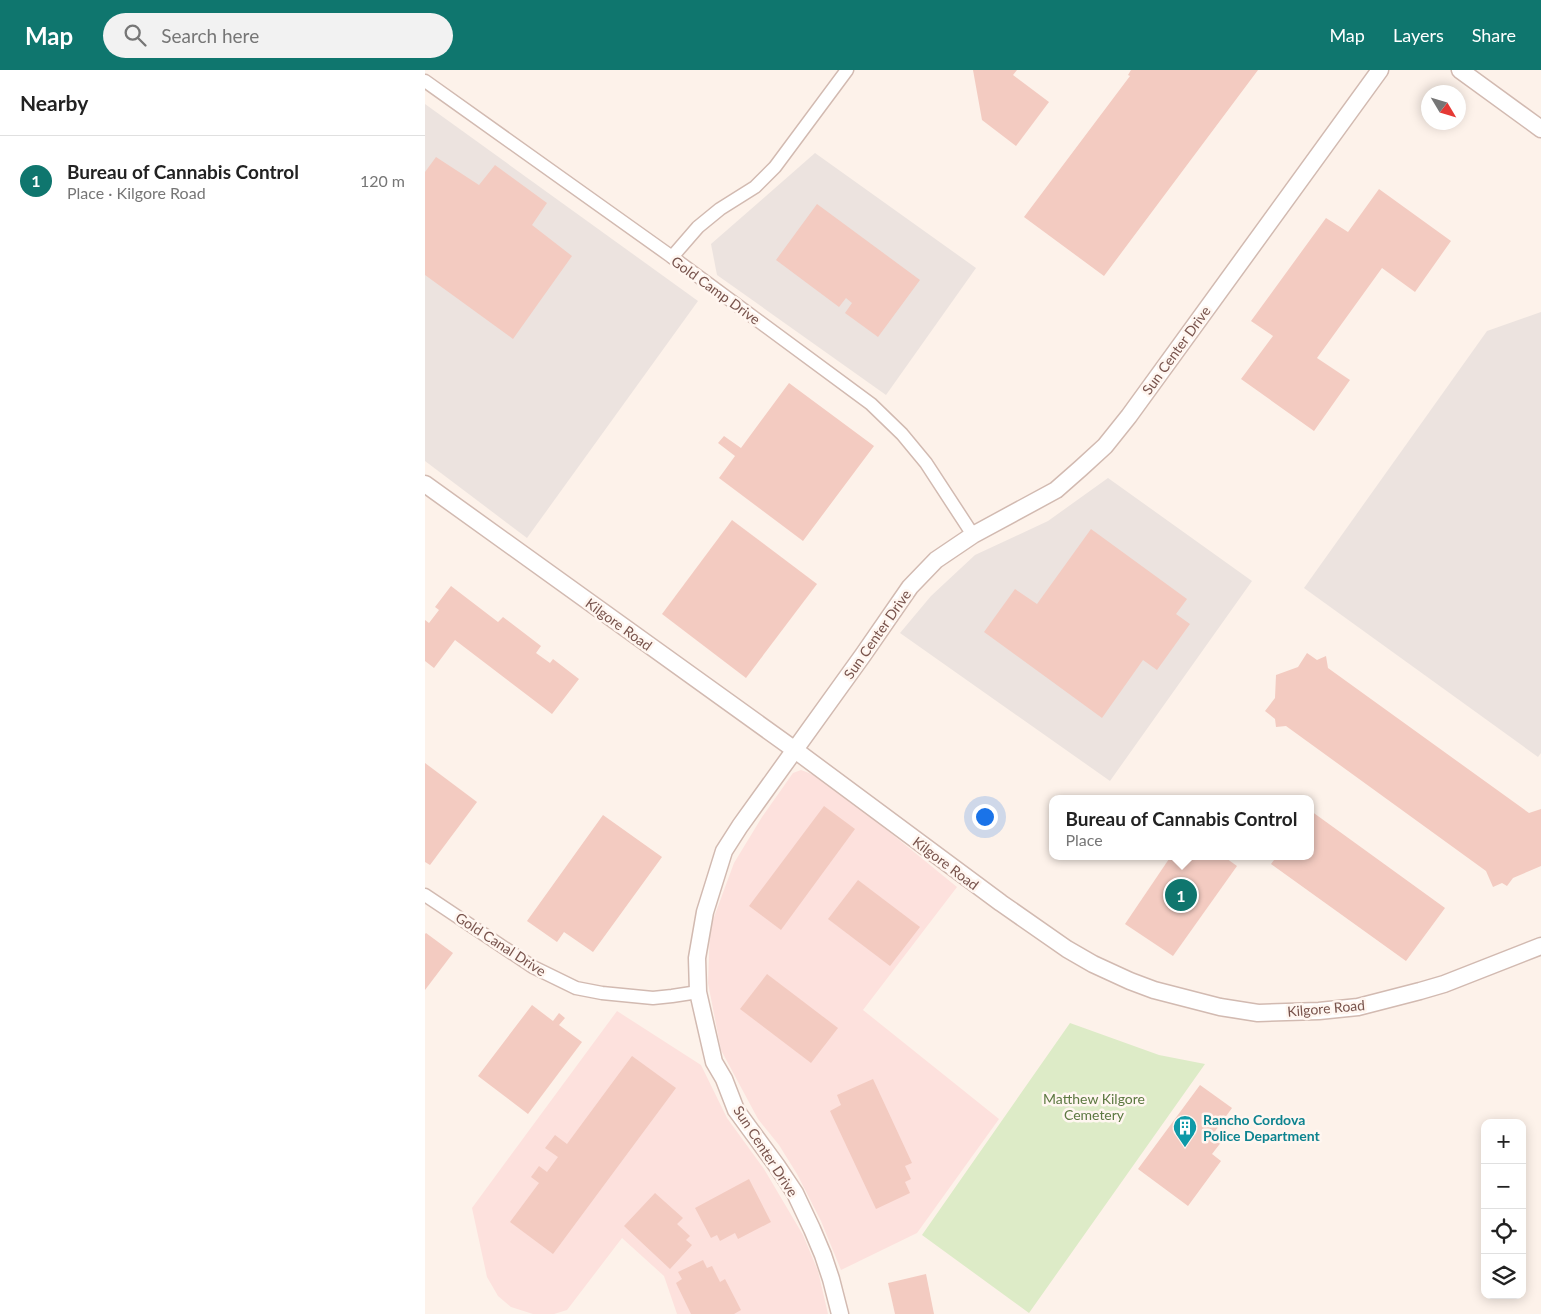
<!DOCTYPE html>
<html lang="en">
<head>
<meta charset="utf-8">
<style>
  body { margin:0; font-family:Lato,sans-serif; background:#f2f2f2; color:#222 }
  .controls { position:absolute; right:15px; bottom:15px; display:grid; overflow:hidden; border-radius:10px; box-shadow:0 2px 12px #0003 }
  .controls button { width:45px; height:45px; display:grid; place-items:center; padding:0; border:0; border-bottom:1px solid #e0e0e0; background:#fff; color:#222; font:25px sans-serif }
  .compass { position:absolute; left:996px; top:15px; width:45px; height:45px; border-radius:50%; background:#fff; box-shadow:0 2px 12px #0003; rotate:128deg }
  .you { position:absolute; left:559px; top:746px; width:18px; height:18px; margin:-12px; border:4px solid #fff; border-radius:50%; background:#1a73e8; box-shadow:0 0 0 8px #1a73e833 }
  .badge { display:grid; place-items:center; width:32px; height:32px; border-radius:50%; background:#0f766e; color:#fff; font-size:16px; font-weight:700 }
  .pin { position:absolute; translate:-50% -50%; border:2px solid #fff; box-shadow:0 1px 5px #0006 }
  .popup { position:absolute; left:624px; top:725px; width:265px; height:65px; box-sizing:border-box; display:grid; place-content:center; border-radius:10px; background:#fff; filter:drop-shadow(0 1px 4px #0005); font-size:16px; white-space:nowrap; color:#767676 }
  .popup b { font-size:19px; color:#222 }
  .popup::after { content:''; position:absolute; left:50%; top:100%; margin-left:-10px; border:10px solid transparent; border-top-color:#fff }
  .list { margin:0; padding:0; list-style:none }
  h2 { display:flex; justify-content:space-between; align-items:center; height:65px; margin:0; padding:0 20px; font-size:21px }
  h2 small { font-size:16px; font-weight:400; color:#767676 }
  .list li { display:grid; grid-template-columns:32px 1fr auto; gap:15px; align-items:center; box-sizing:border-box; height:90px; padding:0 20px; border-top:1px solid #e0e0e0 }
  .list b { display:block; font-size:19px; white-space:nowrap }
  .list p { margin:0; font-size:16px; white-space:nowrap; color:#767676 }
  .list em { font-size:16px; font-style:normal; color:#767676 }
  .icon { flex:none; width:28px; height:28px; fill:none; stroke:currentColor; stroke-width:2; stroke-linecap:round; stroke-linejoin:round }
  .map { position:relative; flex:none; width:1116px; height:1244px; overflow:hidden }
  header { display:flex; align-items:center; gap:30px; box-sizing:border-box; height:70px; padding:0 25px; background:#0f766e; color:#fff }
  header strong { font-size:24px }
  nav { display:flex; gap:28px; margin-inline-start:auto; font-size:18px }
  .search { width:350px; height:45px; background:#f2f2f2; display:flex; align-items:center; gap:12px; box-sizing:border-box; padding:0 18px; border-radius:28px; color:#767676; font-size:19px }
  main { display:flex }
  aside { flex:1; background:#fff }
  .map>svg:first-child { display:block }
  .commercial { fill:#fde1dd }
  .industrial { fill:#ece3df }
  .green { fill:#ddebc7 }
  .building { fill:#f3cbc1 }
  .lines { fill:none; stroke-linecap:round; stroke-linejoin:round }
  .minor-casing { stroke:#d2bab1; stroke-width:15 }
  .tertiary-casing { stroke:#d2bab1; stroke-width:19 }
  .minor { stroke:#fff; stroke-width:12 }
  .tertiary { stroke:#fff; stroke-width:16 }
  .labels { text-anchor:middle; dominant-baseline:central; stroke-width:5; stroke-linejoin:round; paint-order:stroke }
  .street-label { font-size:14px; fill:#78534c; stroke:#fff6f0 }
  .park-label { font-size:14px; fill:#5c7841; stroke:#fff6f0 }
  .culture-label { font-size:14px; font-weight:bold; fill:#0d838f; stroke:#fff6f0; text-anchor:start }
</style>
</head>
<body>
<header>
<strong>Map</strong>
<div class="search"><svg class="icon" aria-label="search" viewBox="0 0 24 24"><circle cx="10" cy="10" r="6"/><path d="M15 15l6 6"/></svg>Search here</div>
<nav><a>Map</a><a>Layers</a><a>Share</a></nav>
</header>
<main>
<aside>
<h2>Nearby<small></small></h2>
<ul class="list">
<li><span class="badge">1</span><div><b>Bureau of Cannabis Control</b><p>Place · Kilgore Road</p></div><em>120 m</em></li>
</ul>
</aside>
<div class="map">
<svg width="1116" height="1244" viewBox="0 0 1116 1244">
  <rect width="100%" height="100%" fill="#fdf2ea"/>
  <g class="commercial">
    <path d="M376,700L384,703L403,712L532,817L438,940L574,1049L492,1163L416,1200L396,1151L372,1104L354,1075L333,1049L296,980L283,913L285,858L309,793L337,747L368,703Z"/>
    <path d="M192,941L276,995L302,1048L339,1099L378,1165L393,1201L403,1244H252L239,1206L197,1168L142,1240L129,1244H108L86,1237L73,1226L62,1207L47,1138Z"/>
  </g>
  <g class="industrial">
    <path d="M0,34L273,231L102,468L0,391Z"/>
    <path d="M390,83L551,198L461,325L292,205L286,174Z"/>
    <path d="M1116,242V683L1113,687L879,518L1062,261Z"/>
    <path d="M683,408L827,511L685,711L475,563L506,526L550,485L623,451Z"/>
  </g>
  <path class="green" d="M645,953L734,985L780,994L604,1243L497,1165Z"/>
  <g class="building">
    <path d="M548,0H592L588,5L624,32L591,76L557,50Z"/>
    <path d="M706,0H833L679,206L599,147L705,6L703,5Z"/>
    <path d="M11,87L54,115L70,95L122,133L107,155L147,186L88,269L0,205V102Z"/>
    <path d="M954,119L1026,171L990,222L957,198L892,288L925,310L889,361L816,309L848,266L826,251L901,148L923,162Z"/>
    <path d="M392,134L495,210L453,267L420,243L427,233L421,228L414,237L351,190Z"/>
    <path d="M364,313L449,376L378,471L294,408L310,386L293,373L299,366L316,378Z"/>
    <path d="M307,450L392,514L321,608L237,544Z"/>
    <path d="M666,459L762,529L751,544L765,554L732,600L718,590L677,648L559,562L590,519L612,534Z"/>
    <path d="M26,516L73,552L78,547L116,576L111,583L125,593L128,589L154,609L127,644L30,570L9,598L0,591V550L4,553L14,540L10,537Z"/>
    <path d="M882,583L892,590L901,586L903,598L1104,743L1116,739V796L1088,808L1082,816L1077,813L1068,817L1061,801L861,656L851,657L850,649L840,641L850,628L851,605L873,597Z"/>
    <path d="M0,693L52,732L5,795L0,792Z"/>
    <path d="M399,736L430,759L356,860L324,836Z"/>
    <path d="M886,741L1020,838L981,891L846,794L852,786H885Z"/>
    <path d="M178,745L237,787L168,882L139,862L132,872L102,851Z"/>
    <path d="M746,786H798L812,796L748,886L700,854Z"/>
    <path d="M433,810L495,857L465,896L403,849Z"/>
    <path d="M1,863L28,883L0,920V864Z"/>
    <path d="M342,904L413,958L386,993L315,939Z"/>
    <path d="M107,935L128,951L134,943L140,948L134,955L157,972L103,1044L53,1006Z"/>
    <path d="M207,986L251,1018L128,1184L85,1152L114,1113L106,1107L114,1096L122,1102L133,1087L120,1078L130,1065L142,1074Z"/>
    <path d="M448,1009L487,1093L480,1096L486,1109L480,1112L485,1123L451,1139L405,1041L416,1035L412,1025Z"/>
    <path d="M775,1015L807,1038L788,1064L797,1071L787,1084L796,1091L763,1136L713,1099Z"/>
    <path d="M324,1109L346,1152L313,1169L310,1163L295,1171L292,1165L286,1168L270,1138Z"/>
    <path d="M230,1123L258,1148L252,1154L265,1166L261,1170L267,1175L245,1199L199,1156Z"/>
    <path d="M278,1190L282,1198L287,1196L295,1212L300,1209L316,1240L309,1244H266L251,1213L257,1209L253,1202Z"/>
    <path d="M501,1204L509,1244H470L463,1213Z"/>
  </g>
  <g class="lines">
    <g class="minor-casing">
      <g id="minor">
        <path d="M0,11L247,187L446,334L477,364L501,393L548,465"/>
        <path d="M247,187L273,157L295,139L330,117L350,97L422,0"/>
        <path d="M0,825L108,897L151,918L177,923L228,928L247,926L273,922"/>
      </g>
    </g>
    <g class="tertiary-casing">
      <g id="tertiary">
        <path d="M1035,0L1116,59"/>
        <path d="M0,414L370,680L576,833L642,879L668,894L705,911L729,920L795,937L833,943L894,941L933,937L995,921L1019,914L1116,876"/>
        <path d="M415,1244L406,1209L398,1185L387,1159L370,1123L352,1096L311,1040L299,1009L289,992L273,922L272,888L280,842L299,781L315,756L438,585L485,517L511,490L548,465L631,420L656,398L680,376L704,346L955,0"/>
      </g>
    </g>
    <use href="#minor" class="minor"/>
    <use href="#tertiary" class="tertiary"/>
  </g>
  <defs>
    <g id="building-pin" transform="scale(1.25)"><path d="M0 17L-7.5 6A9.5 9.5 0 1 1 7.5 6Z" fill="#0f9aa8" stroke="#fff6f0"/><path d="M-4-6H4V6H1V3H-1V6H-4ZM-2.5-4.3h1.7v1.8h-1.7ZM.8-4.3h1.7v1.8H.8ZM-2.5-1h1.7V.8h-1.7ZM.8-1h1.7V.8H.8Z" fill="#fff"/></g>
  </defs>
  <g fill-rule="evenodd">
    <use href="#building-pin" x="760" y="1057"/>
  </g>
  <g class="labels">
    <g class="street-label">
      <text transform="translate(291 220) rotate(36)">Gold Camp Drive</text>
      <text transform="translate(751 280) rotate(-54)">Sun Center Drive</text>
      <text transform="translate(194 554) rotate(36)">Kilgore Road</text>
      <text transform="translate(452 564) rotate(-55)">Sun Center Drive</text>
      <text transform="translate(521 793) rotate(37)">Kilgore Road</text>
      <text transform="translate(76 874) rotate(33)">Gold Canal Drive</text>
      <text transform="translate(901 938) rotate(-5)">Kilgore Road</text>
      <text transform="translate(341 1081) rotate(57)">Sun Center Drive</text>
    </g>
    <g class="park-label">
      <text x="669" y="1028">Matthew Kilgore<tspan x="669" dy="16">Cemetery</tspan></text>
    </g>
    <g class="culture-label">
      <text x="778" y="1049">Rancho Cordova<tspan x="778" dy="16">Police Department</tspan></text>
    </g>
  </g>
</svg>
<div class="controls">
<button>+</button>
<button>−</button>
<button><svg class="icon" aria-label="locate" viewBox="0 0 24 24"><circle cx="12" cy="12" r="6"/><path d="M12 2v4M12 18v4M2 12h4M18 12h4"/></svg></button>
<button><svg class="icon" aria-label="layers" viewBox="0 0 24 24"><path d="M12 4l9 5-9 5-9-5zM3 14l9 5 9-5"/></svg></button>
</div>
<svg class="compass" viewBox="-18 -18 36 36"><path d="M0-13l5 13h-10z" fill="#e53935"/><path d="M0 13l5-13h-10z" fill="#767676"/></svg>
<div class="you"></div>
<div class="pin badge" style="left:756px;top:825px">1</div>
<div class="popup"><b>Bureau of Cannabis Control</b>Place</div>
</div>
</main>
</body>
</html>
